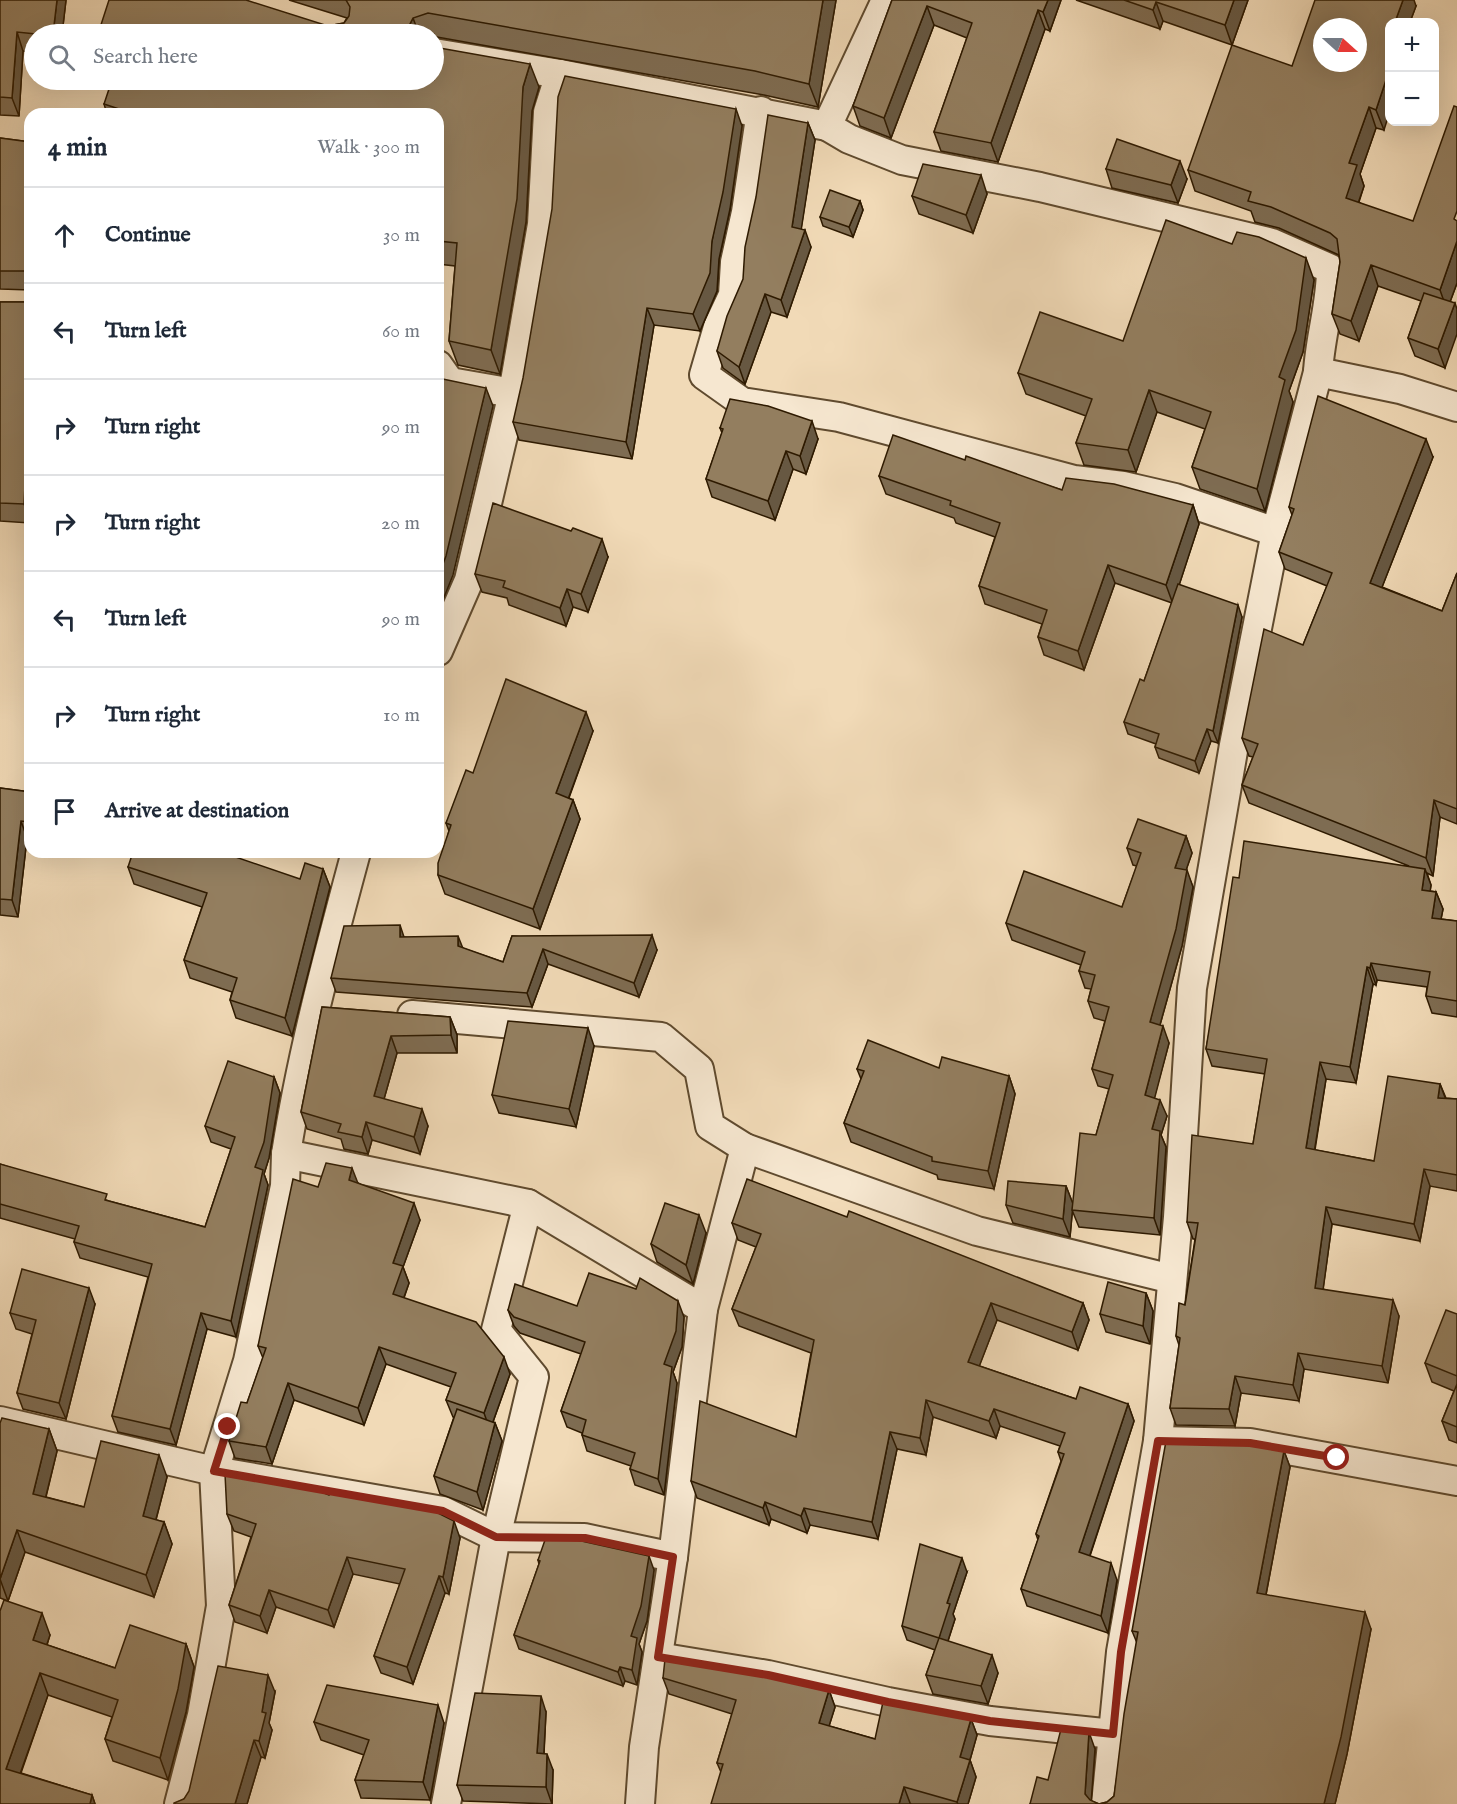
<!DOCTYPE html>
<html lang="en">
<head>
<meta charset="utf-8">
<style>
  body { margin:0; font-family:"IM FELL English",serif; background:#f6f6f7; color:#1f2937 }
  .controls { position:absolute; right:18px; top:18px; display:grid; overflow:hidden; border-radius:12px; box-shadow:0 6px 24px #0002 }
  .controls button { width:54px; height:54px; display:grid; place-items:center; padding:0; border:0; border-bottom:2px solid #e0e1e3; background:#fff; color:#1f2937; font:30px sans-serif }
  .compass { position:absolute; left:1313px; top:18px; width:54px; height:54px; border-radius:50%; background:#fff; box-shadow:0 6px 24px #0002; rotate:111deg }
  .stop { position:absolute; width:18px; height:18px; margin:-14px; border:4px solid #8f2418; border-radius:50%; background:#fff }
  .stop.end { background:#8f2418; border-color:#fff; box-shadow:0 2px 6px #0008 }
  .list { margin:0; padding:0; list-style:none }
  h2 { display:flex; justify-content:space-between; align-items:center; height:78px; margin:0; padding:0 24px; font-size:26px }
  h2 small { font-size:20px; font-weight:400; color:#747a83 }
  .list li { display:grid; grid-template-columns:39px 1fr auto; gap:18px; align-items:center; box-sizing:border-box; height:96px; padding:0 24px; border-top:2px solid #e0e1e3 }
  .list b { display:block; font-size:22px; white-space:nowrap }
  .list em { font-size:20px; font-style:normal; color:#747a83 }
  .icon { flex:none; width:33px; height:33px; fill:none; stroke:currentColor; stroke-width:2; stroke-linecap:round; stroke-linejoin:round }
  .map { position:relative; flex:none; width:1457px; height:1804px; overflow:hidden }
  .search { position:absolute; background:#fff; box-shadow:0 6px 24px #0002; left:24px; top:24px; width:420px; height:66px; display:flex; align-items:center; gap:15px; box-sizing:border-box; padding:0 21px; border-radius:33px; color:#747a83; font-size:22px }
  .panel { position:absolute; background:#fff; box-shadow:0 6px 24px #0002; left:24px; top:108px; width:420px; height:750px; border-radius:18px }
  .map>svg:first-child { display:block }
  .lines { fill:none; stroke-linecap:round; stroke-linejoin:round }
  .minor-casing { stroke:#5f4a2e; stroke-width:32 }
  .minor { stroke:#f6e7d0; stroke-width:28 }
  .wall { fill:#7e6c52; stroke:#2e1a00; stroke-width:1.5 }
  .shaded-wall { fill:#675842; stroke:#2e1a00; stroke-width:1.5 }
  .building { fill:#937e5f; stroke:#2e1a00; stroke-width:1.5; fill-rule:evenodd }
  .route { stroke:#8f2418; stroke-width:8 }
</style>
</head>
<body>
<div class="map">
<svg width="1457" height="1804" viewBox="0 0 1457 1804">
  <rect width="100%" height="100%" fill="#f1dab7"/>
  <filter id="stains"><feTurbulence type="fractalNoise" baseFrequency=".00333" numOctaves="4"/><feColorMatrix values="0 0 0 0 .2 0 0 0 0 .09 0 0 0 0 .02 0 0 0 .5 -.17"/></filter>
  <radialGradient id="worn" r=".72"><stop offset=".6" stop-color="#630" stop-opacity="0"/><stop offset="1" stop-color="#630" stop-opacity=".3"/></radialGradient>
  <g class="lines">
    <g class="minor-casing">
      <g id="minor">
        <path d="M434,53L560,74"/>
        <path d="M761,111L746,212L735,262L733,295L718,327L704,375L742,402L839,417L1074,480L1123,486L1175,498L1276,532L1318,372L1400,389L1457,407"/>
        <path d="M827,126L849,139L902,160L1040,187L1272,243L1331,269C1331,304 1320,337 1318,372"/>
        <path d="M438,365L450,382L513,393"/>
        <path d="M438,651L469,580L513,393L542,224L548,112L560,74L827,126L886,0"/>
        <path d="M356,852C329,952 302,1051 286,1154L528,1204L703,1309"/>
        <path d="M412,1015L661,1037L699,1069L710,1126L745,1148"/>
        <path d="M0,1421L214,1471L443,1511L496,1537L584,1538L673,1557"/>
        <path d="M1158,1441L1178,1217L1192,988L1234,745L1276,532"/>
        <path d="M658,1657L768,1675L888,1702L990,1721L1113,1734"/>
        <path d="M179,1804L202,1715L221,1606L214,1471L248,1361L285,1186L286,1154"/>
        <path d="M446,1804L496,1537L534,1377L496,1330L528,1204"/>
        <path d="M640,1804L644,1747L673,1557L703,1309L745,1148L977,1231L1172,1279"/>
        <path d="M1106,1804L1121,1652L1158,1441L1250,1443L1457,1481"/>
      </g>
    </g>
    <use href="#minor" class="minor"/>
  </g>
  <g class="wall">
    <path d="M0,0H66L62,34H34V52L23,51L19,116L0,115Z"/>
    <path d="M289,0H836L818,107L764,95L437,37L434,38V34H98L328,26L344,23L347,18Z"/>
    <path d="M892,0H1061L1050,31L1045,29L998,162L941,151L934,132L967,38L934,25L891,138L860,126L853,106Z"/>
    <path d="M1076,0H1248L1232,45L1163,21L1160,29Z"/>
    <path d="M1416,6L1410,22H1389L1384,130L1376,128L1360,174L1364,186L1359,202L1457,283L1450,302L1445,368L1415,356L1408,338L1421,301L1378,286L1359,341L1340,334L1332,314L1340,262L1339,255L1279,228L1255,222L1251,211L1195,191L1188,170L1292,66Z"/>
    <path d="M539,87L532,111L526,222L500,374L458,365L449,341L455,266L438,264V114H107L104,104Z"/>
    <path d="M808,123L815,140L801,229L811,247L787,317L771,312L745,384L723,368L717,351Z"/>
    <path d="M742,126L730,209L719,259L717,291L700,331L654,325L632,459L519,440L513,422Z"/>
    <path d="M0,138L30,142V290L0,289Z"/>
    <path d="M1106,169L1187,179L1178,203L1112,188Z"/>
    <path d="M987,194L973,233L919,214L912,196Z"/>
    <path d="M860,201L863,210L853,237L823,226L820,217Z"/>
    <path d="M1314,280L1303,352L1289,391L1293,402L1265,511L1200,489L1192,467L1205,429L1157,412L1136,472L1084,465L1076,443L1086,416L1026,394L1018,373L1123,341Z"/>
    <path d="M0,302H30V523L0,521Z"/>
    <path d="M720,428L818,439L806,474L793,469L775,520L712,497L706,479L722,433Z"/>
    <path d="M1433,457L1382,587L1442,611L1457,573V824L1440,817L1433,876L1427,873L1431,885L1430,891L1436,892L1443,909L1441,919L1457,921V1017L1432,1013L1426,996L1427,987L1377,980L1376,985L1373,984L1356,1083L1326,1079L1315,1150L1374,1161L1440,1084L1446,1098L1457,1099V1191L1430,1186L1420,1241L1332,1224L1323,1289L1399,1316L1388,1383L1304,1369L1299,1401L1241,1393L1235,1426L1176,1425L1170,1408L1179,1345L1176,1336L1185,1305L1195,1239H1193L1187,1222L1253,1144L1265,1074L1212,1066L1206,1049L1239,878L1409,866L1249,803L1242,785L1253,757L1249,756L1242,738L1303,645L1327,586L1285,569L1279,552L1292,515L1289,507Z"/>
    <path d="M965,460L1062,490L1193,505L1199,524L1179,585L1242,617L1218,743L1211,741L1199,773L1159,758L1155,747L1156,744L1128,734L1124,722L1144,681L1172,603L1115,583L1084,670L1044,655L1038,637L1042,624L985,604L979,586L995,537L956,523L954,518L886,494L879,476Z"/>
    <path d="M608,557L588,612L573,607L566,626L509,605L507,598L482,592L475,574Z"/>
    <path d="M593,731L569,798L573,800L580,819L540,929L445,894L438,875L449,831L446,823L473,773Z"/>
    <path d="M0,788L30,792V838H27L18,917L0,915Z"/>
    <path d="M1186,836L1192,853L1186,870L1193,887L1182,946L1160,1025L1169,1043L1154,1098L1167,1116L1161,1135L1166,1147L1160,1235L1079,1227L1072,1210L1096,1135L1109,1089L1098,1086L1092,1069L1105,1021L1094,1018L1088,1001L1091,989L1085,988L1079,971L1081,965L1012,940L1006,923L1122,907L1137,866L1133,865L1127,848Z"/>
    <path d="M128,867L300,879L323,869L330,887L292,1036L236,1018L230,1000L232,992L190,978L184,960L202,907L134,884Z"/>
    <path d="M512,936L657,950L639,997L548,964L532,1007L336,992L331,978L404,937L462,948L503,962Z"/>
    <path d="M322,1007L450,1017L457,1035V1053H397L384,1099L428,1126L420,1154L372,1140L368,1154L344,1149L341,1139L307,1129L301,1112Z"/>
    <path d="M594,1046L576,1127L499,1113L492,1095Z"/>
    <path d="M939,1068L1009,1076L1015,1094L994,1189L938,1179L937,1175L851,1142L844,1123L861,1079L857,1069Z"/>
    <path d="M274,1077L280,1093L269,1158L264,1174L268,1185L236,1337L207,1329L176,1445L118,1432L112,1416L148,1277L80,1258L74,1242L75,1239L0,1218V1164L109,1201L205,1227L231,1149L211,1142L205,1126Z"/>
    <path d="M358,1183L420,1220L403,1267L409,1283L404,1298L510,1374L493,1422L495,1423L502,1441L483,1510L440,1494L434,1476L454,1417H453L446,1400L451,1387L386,1364L364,1425L294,1400L272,1464L235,1458L229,1441L247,1403L263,1358L258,1346L318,1187Z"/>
    <path d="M1066,1186L1073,1204L1070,1237L1013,1223L1006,1205Z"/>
    <path d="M847,1217L1083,1303L1089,1320L1078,1350L997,1320L979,1366L1076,1399L1128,1404L1134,1421L1090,1556L1117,1580L1108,1633L1027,1606L1021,1589L1038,1540L1036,1534L1061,1461L1058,1452L1060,1446L1000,1426L996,1438L933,1417L926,1455L897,1449L878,1539L810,1525L807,1533L771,1519L769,1525L697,1498L691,1481L796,1437L811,1353L739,1326L732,1309L756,1247L738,1240L732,1223Z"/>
    <path d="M706,1233L693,1284L657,1262L651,1244Z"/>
    <path d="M1146,1293L1153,1311L1150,1344L1106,1332L1100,1314Z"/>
    <path d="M95,1304L66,1419L23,1409L17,1393L32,1334L16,1329L10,1313Z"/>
    <path d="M577,1306L684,1317L682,1347L673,1372L677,1383L664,1495L635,1485L630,1469L631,1466L587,1451L582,1435V1433L567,1427L561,1411L581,1354L520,1333L514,1326L508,1310Z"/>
    <path d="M1457,1314V1443L1449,1440L1442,1421L1454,1391L1432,1382L1425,1363Z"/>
    <path d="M0,1423L49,1429L57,1451L46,1497L84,1507L167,1477L156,1520L164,1522L172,1544L154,1597L25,1552L8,1601L0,1598Z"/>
    <path d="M1284,1451L1290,1467L1266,1595L1371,1629L1347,1754L1335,1804H1030L1048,1780L1095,1749L1091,1801L1099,1804L1107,1802L1114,1796L1137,1643L1132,1631Z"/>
    <path d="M227,1514L460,1538L449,1594L445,1593L413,1684L381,1673L374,1656L400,1584L353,1574L334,1627L276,1607L267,1633L235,1622L229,1605L251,1537L234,1531Z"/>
    <path d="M538,1560L654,1570L647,1621L639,1644L642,1652L637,1685L625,1681L623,1686L519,1649L514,1635L539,1564Z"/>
    <path d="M967,1572L953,1614L955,1619L948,1641L998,1673L988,1704L933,1694L926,1675L935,1650L907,1640L902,1626Z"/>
    <path d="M0,1611L50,1635L47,1645L115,1668L186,1644L194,1667L186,1712L168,1780L113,1761L105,1739L112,1717L48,1695L21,1773L92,1795L95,1804H0Z"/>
    <path d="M663,1678L829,1690L835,1707L829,1726L875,1739L971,1719L977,1735L970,1760L976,1777L968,1804H912L721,1772L717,1763L732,1714L669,1694Z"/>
    <path d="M275,1692L269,1723L272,1730L265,1758L261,1757L247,1804H174L184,1799Z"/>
    <path d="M546,1712L544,1754L553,1770L552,1804L463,1801L457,1785Z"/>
    <path d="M314,1722L444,1723L430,1800L361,1798L355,1780L364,1755L321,1740Z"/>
  </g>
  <g class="shaded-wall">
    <path d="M57,0H66L62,34H53Z"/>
    <path d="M823,0H836L818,107L809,84Z"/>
    <path d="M1048,0H1061L1050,31L1043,12Z"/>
    <path d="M1234,0H1248L1232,45L1225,25Z"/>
    <path d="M1403,0H1414L1416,6L1410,22H1395Z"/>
    <path d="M1156,2L1163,21L1160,29L1153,10Z"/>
    <path d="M927,6L934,25L891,138L884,118Z"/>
    <path d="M1038,10L1045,29L998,162L991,143Z"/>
    <path d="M413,18L419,34H410L409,26Z"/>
    <path d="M17,32L23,51L19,116L12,98Z"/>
    <path d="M530,64L539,87L532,111L526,222L500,374L491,350L523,87Z"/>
    <path d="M1389,71V114L1384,130L1376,110Z"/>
    <path d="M1369,107L1376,128L1360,174L1364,186L1353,218L1346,198L1349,163Z"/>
    <path d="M736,109L742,126L730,209L719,259L717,291L700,331L693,314L712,241Z"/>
    <path d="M808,123L815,140L799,244L792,227Z"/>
    <path d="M1180,161L1187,179L1178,203L1171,185Z"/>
    <path d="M981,175L987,194L973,233L966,215Z"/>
    <path d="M860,201L863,210L853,237L849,227Z"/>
    <path d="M805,230L811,247L787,317L781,300Z"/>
    <path d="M1457,241V283L1447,310L1440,290Z"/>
    <path d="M1306,258L1314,280L1303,352L1289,391L1293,402L1265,511L1257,489L1279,377Z"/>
    <path d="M1371,265L1378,286L1359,341L1351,321Z"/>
    <path d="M765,294L771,312L745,384L739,367Z"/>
    <path d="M1455,303L1457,309V334L1445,368L1438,349Z"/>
    <path d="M647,308L654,325L632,459L626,442Z"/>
    <path d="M486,388L493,406L453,575L438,612V577Z"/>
    <path d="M1149,390L1157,412L1136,472L1128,450Z"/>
    <path d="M812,421L818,439L806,474L800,456Z"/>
    <path d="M1426,439L1433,457L1377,600L1370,583Z"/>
    <path d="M786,451L793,469L775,520L768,501Z"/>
    <path d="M29,465L30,468V521L24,504L26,468Z"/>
    <path d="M1193,505L1199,524L1173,604L1166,585Z"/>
    <path d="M602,539L608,557L588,612L581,594Z"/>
    <path d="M1108,565L1115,583L1084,670L1078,651Z"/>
    <path d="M567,589L573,607L566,626L560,608Z"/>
    <path d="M1238,605L1242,617L1218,743L1213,731Z"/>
    <path d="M586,712L593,731L563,813L556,793Z"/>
    <path d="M1207,729L1211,741L1199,773L1195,761Z"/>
    <path d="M573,800L580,819L540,929L533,909Z"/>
    <path d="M1434,800L1440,817L1433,876L1426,858Z"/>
    <path d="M21,821L27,838L18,917L12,900Z"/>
    <path d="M1186,836L1192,853L1181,885L1175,868Z"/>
    <path d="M323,869L330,887L292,1036L285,1018Z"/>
    <path d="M1425,869L1431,885L1428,907L1422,890Z"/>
    <path d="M1187,870L1193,887L1182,946L1156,1039L1150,1022Z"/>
    <path d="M1436,892L1443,909L1438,934L1432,918Z"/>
    <path d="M400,925L405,940L400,937Z"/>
    <path d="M652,935L657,950L639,997L634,983Z"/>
    <path d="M458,936L464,951L458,946Z"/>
    <path d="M543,949L548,964L532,1007L527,993Z"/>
    <path d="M1371,963L1377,980L1376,985L1370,968Z"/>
    <path d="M1367,967L1373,984L1356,1083L1350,1067Z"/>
    <path d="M450,1017L457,1035V1053L451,1035Z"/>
    <path d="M1163,1026L1169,1043L1151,1112L1145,1095Z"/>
    <path d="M588,1028L594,1046L576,1127L569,1109Z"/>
    <path d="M391,1036L397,1053L380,1113L374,1096Z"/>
    <path d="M1320,1062L1326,1079L1312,1165L1306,1148Z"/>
    <path d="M1009,1076L1015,1094L994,1189L988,1171Z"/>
    <path d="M274,1077L280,1093L269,1158L264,1174L268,1185L236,1337L231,1321L255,1167Z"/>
    <path d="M1440,1084L1446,1100L1438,1098Z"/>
    <path d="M1160,1100L1167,1116L1161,1135L1166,1147L1160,1235L1154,1218L1152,1129Z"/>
    <path d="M422,1109L428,1126L420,1154L414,1137Z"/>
    <path d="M366,1122L372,1140L368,1154L362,1137Z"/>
    <path d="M352,1168L359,1186L349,1180Z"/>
    <path d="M1424,1169L1430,1186L1420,1241L1414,1224Z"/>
    <path d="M1066,1186L1073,1204L1070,1237L1063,1219Z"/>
    <path d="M414,1203L420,1220L403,1267L409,1283L399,1311L393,1294V1263Z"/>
    <path d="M1326,1207L1332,1224L1321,1305L1315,1288Z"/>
    <path d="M699,1215L706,1233L693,1284L686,1265Z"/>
    <path d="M89,1288L95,1304L66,1419L59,1403Z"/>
    <path d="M1146,1293L1153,1311L1150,1344L1143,1326Z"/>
    <path d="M1393,1300L1399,1316L1388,1383L1382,1366Z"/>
    <path d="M678,1301L684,1317L682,1347L673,1372L677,1383L664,1495L658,1479L664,1364Z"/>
    <path d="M991,1303L997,1320L974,1380L968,1362Z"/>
    <path d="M1083,1303L1089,1320L1078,1350L1072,1332Z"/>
    <path d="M201,1313L207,1329L176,1445L170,1429Z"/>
    <path d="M379,1347L386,1364L364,1425L358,1408Z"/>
    <path d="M1298,1353L1304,1369L1299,1401L1293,1385Z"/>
    <path d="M504,1357L510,1374L490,1430L484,1413Z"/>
    <path d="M1235,1376L1241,1393L1235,1426L1229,1409Z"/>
    <path d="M288,1383L294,1400L272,1464L266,1447Z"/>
    <path d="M926,1400L933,1417L926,1455L920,1438Z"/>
    <path d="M1128,1404L1134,1421L1085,1570L1079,1552Z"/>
    <path d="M994,1409L1000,1426L996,1438L989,1421Z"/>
    <path d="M495,1423L502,1441L483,1510L477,1492Z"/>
    <path d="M49,1429L57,1451L41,1516L33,1494Z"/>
    <path d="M890,1432L897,1449L878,1539L872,1522Z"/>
    <path d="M1284,1451L1290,1467L1263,1610L1257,1593Z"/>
    <path d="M159,1455L167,1477L151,1538L143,1516Z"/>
    <path d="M765,1502L771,1519L769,1525L763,1508Z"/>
    <path d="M804,1508L810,1525L807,1533L801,1516Z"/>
    <path d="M454,1521L460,1538L449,1594L443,1577Z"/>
    <path d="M164,1522L172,1544L154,1597L146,1575Z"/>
    <path d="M17,1530L25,1552L8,1601L0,1579Z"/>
    <path d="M649,1556L654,1570L647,1621L639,1644L642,1652L637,1685L632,1670L631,1636Z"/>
    <path d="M347,1557L353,1574L334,1627L328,1610Z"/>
    <path d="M962,1558L967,1572L953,1614L955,1619L944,1653L939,1638L947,1603Z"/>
    <path d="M1111,1563L1117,1580L1108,1633L1101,1616Z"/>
    <path d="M439,1576L445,1593L413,1684L407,1667Z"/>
    <path d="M269,1590L276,1607L267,1633L260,1616Z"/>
    <path d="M1365,1612L1371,1629L1347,1754L1335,1804H1324Z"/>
    <path d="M42,1613L50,1635L41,1662L33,1640Z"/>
    <path d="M186,1644L194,1667L186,1712L168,1780L160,1758Z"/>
    <path d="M992,1655L998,1673L988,1704L981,1686Z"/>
    <path d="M620,1667L625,1681L623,1686L618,1672Z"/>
    <path d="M40,1673L48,1695L14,1791L6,1769Z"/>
    <path d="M268,1675L275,1692L269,1723L272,1730L265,1758L259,1741L262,1712Z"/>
    <path d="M829,1690L835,1707L825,1739L819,1723Z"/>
    <path d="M541,1696L546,1712L543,1769L537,1753Z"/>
    <path d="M438,1705L444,1723L430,1800L423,1782Z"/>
    <path d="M971,1719L977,1735L966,1774L960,1757Z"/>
    <path d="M1089,1732L1095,1749L1091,1804L1085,1794Z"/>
    <path d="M254,1740L261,1757L247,1804H235Z"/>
    <path d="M547,1754L553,1770L552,1804L546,1787Z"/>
    <path d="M970,1760L976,1777L968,1804H958L957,1802Z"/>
    <path d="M904,1787L910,1803V1804H899Z"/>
    <path d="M92,1795L95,1804H90Z"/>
  </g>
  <g class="building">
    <path d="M0,0H57L53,34H36L17,32L12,98L0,97Z"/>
    <path d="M109,0H246L328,26L344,23L349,16L350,7L346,0H823L809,84L755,71L428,13L413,18L409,26L410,34H98Z"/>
    <path d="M892,0H1048L1043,12L1038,10L991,143L934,132L972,23L927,6L884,118L853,106Z"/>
    <path d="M1124,0H1234L1225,25L1156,2L1153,10Z"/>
    <path d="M1315,0H1403L1395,22H1389V71L1376,110L1369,107L1349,163L1357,165L1346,198L1413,221L1454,106L1457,107V211L1454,219L1457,221V241L1440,290L1371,265L1351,321L1332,314L1340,262L1337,239L1330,233L1271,207L1248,201L1251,192L1188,170L1232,45L1292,66ZM1322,27H1358V63H1322Z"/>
    <path d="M434,47L530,64L523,87L517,199L491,350L449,341L457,243L438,241V114H134L104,104L112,80H434Z"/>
    <path d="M565,76L736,109L723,192L712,241L710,273L693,314L647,308L626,442L513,422L523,378L552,209L558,97Z"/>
    <path d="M768,115L808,123L792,227L805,230L781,300L765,294L739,367L717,351L727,316L743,279L745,247L756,197Z"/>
    <path d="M0,138L30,142V273L24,271H0Z"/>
    <path d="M1117,139L1180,161L1171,185L1106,169Z"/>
    <path d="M923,164L981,175L966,215L912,196Z"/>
    <path d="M830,190L860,201L849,227L820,217Z"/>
    <path d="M1166,220L1232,244L1237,232L1259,237L1306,258L1296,330L1279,377L1285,380L1257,489L1192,467L1211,412L1149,390L1128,450L1076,443L1092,399L1018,373L1040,312L1123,341Z"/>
    <path d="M1424,293L1455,303L1438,349L1408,338Z"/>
    <path d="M0,302H30V465H29L26,468L24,504L0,503Z"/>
    <path d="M438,378L486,388L446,556L438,577Z"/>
    <path d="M1318,396L1426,439L1370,583L1442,611L1457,573V809L1434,800L1426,858L1242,785L1258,744L1242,738L1264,629L1303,645L1332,573L1279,552L1294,509L1289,507Z"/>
    <path d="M730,399L768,406L812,421L800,456L786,451L768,501L706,479L723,429L720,428Z"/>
    <path d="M893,435L965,460L966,456L1062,490L1066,478L1114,484L1193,505L1166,585L1108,565L1078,651L1038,637L1047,610L979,586L1000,523L950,505L951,501L879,476Z"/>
    <path d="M493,503L571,531L573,528L602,539L581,594L567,589L560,608L503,587L505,581L475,574Z"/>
    <path d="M1178,584L1238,605L1213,731L1207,729L1195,761L1155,747L1159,734L1124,722L1140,679L1144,681Z"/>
    <path d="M506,679L586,712L556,793L573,800L533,909L438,875V863L451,825L446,823L466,770L473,773Z"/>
    <path d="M0,788L30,792V822L21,821L12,900L0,899Z"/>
    <path d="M1138,819L1186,836L1175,868L1187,870L1176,929L1150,1022L1163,1026L1145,1095L1160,1100L1152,1129L1160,1131L1154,1218L1072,1210L1080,1133L1096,1135L1113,1075L1092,1069L1109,1007L1088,1001L1095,975L1079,971L1085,952L1006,923L1024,871L1122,907L1141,853L1127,848Z"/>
    <path d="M1244,841L1425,869L1422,890L1436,892L1432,918L1457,921V1001L1426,996L1430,972L1371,963L1370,968L1367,967L1350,1067L1320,1062L1306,1148L1374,1161L1388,1076L1440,1084L1438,1098L1457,1099V1175L1424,1169L1414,1224L1326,1207L1315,1288L1393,1300L1382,1366L1298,1353L1293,1385L1235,1376L1229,1409L1170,1408L1180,1338L1176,1336L1179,1303L1185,1305L1198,1223L1187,1222L1192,1135L1253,1144L1267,1059L1206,1049L1233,877L1239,878Z"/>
    <path d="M133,852H221L300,879L305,863L323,869L285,1018L230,1000L237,978L184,960L207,893L128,867Z"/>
    <path d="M400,925V937L458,936V946L503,962L512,936L652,935L634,983L543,949L527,993L331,978L344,926Z"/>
    <path d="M322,1007L450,1017L451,1035L391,1036L374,1096L422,1109L414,1137L366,1122L362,1137L338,1132L341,1124L301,1112Z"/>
    <path d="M508,1021L588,1028L569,1109L492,1095Z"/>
    <path d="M868,1040L939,1068L942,1057L1009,1076L988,1171L932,1161V1157L844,1123L864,1071L857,1069Z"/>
    <path d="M228,1061L274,1077L264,1142L255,1167L263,1170L231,1321L201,1313L170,1429L112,1416L152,1264L74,1242L79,1226L0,1204V1164L107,1194L105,1200L205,1227L235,1137L205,1126Z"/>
    <path d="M326,1163L352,1168L349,1180L414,1203L393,1263L403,1266L393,1294L476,1322L504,1357L484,1413L446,1400L456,1373L379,1347L358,1408L288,1383L266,1447L229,1441L241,1402L247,1403L266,1348L258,1346L293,1179L318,1187Z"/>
    <path d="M747,1179L847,1217L849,1211L1083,1303L1072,1332L991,1303L968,1362L1076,1399L1080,1387L1128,1404L1079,1552L1111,1563L1101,1616L1021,1589L1039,1536L1036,1534L1064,1454L1058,1452L1065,1433L994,1409L989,1421L926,1400L920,1438L890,1432L872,1522L804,1508L801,1516L765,1502L763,1508L691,1481L700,1401L796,1437L814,1340L732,1309L761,1234L732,1223Z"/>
    <path d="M1008,1181L1066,1186L1063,1219L1006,1205Z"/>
    <path d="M665,1203L699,1215L686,1265L651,1244Z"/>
    <path d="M22,1269L89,1288L59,1403L17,1393L36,1320L10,1313Z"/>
    <path d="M589,1273L636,1289L640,1278L678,1301L676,1331L664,1364L672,1367L658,1479L630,1469L635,1453L582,1435L586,1420L561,1411L585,1342L514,1317L508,1310L515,1284L577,1306Z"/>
    <path d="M1108,1282L1146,1293L1143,1326L1100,1314Z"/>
    <path d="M1446,1310L1457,1314V1376L1425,1363Z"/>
    <path d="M1457,1384V1427L1442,1421Z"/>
    <path d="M457,1409L495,1423L477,1492L434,1476Z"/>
    <path d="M2,1418L49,1429L33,1494L84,1507L101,1441L159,1455L143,1516L164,1522L146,1575L17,1530L0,1579V1423Z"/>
    <path d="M1166,1441L1242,1443L1284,1451L1257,1593L1365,1612L1341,1737L1324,1804H1030L1037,1777L1048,1780L1061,1729L1089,1732L1085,1794L1090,1800L1099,1804L1107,1802L1114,1796L1124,1714L1138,1632L1132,1631Z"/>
    <path d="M225,1474L314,1489L329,1495L330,1492L432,1510L454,1521L443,1577L439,1576L407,1667L374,1656L405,1569L347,1557L328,1610L269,1590L260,1616L229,1605L256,1524L227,1514Z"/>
    <path d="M545,1540H577L649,1556L641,1606L631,1636L637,1638L632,1670L620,1667L618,1672L514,1635L540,1561L538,1560Z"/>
    <path d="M920,1544L962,1558L947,1603L950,1604L939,1638L902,1626Z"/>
    <path d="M4,1600L42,1613L33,1640L115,1668L130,1625L186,1644L178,1689L160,1758L105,1739L118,1700L40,1673L6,1769L92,1795L90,1804H0V1611Z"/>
    <path d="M939,1638L992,1655L981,1686L926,1675Z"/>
    <path d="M665,1659L759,1675L829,1690L819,1723L875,1739L883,1702L971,1719L960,1757L970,1760L957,1802L904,1787L899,1804H711L723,1764L717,1763L736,1700L663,1678Z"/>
    <path d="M218,1666L268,1675L262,1712L266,1713L259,1741L254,1740L235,1804H174V1803L184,1799L189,1791Z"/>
    <path d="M327,1685L438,1705L423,1782L355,1780L369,1740L314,1722Z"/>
    <path d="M475,1693L541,1696L537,1753L547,1754L546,1787L457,1785Z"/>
  </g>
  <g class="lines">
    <path class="route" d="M228,1427L214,1471L443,1511L496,1537L585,1538L673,1557L658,1657L768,1675L888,1702L990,1721L1113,1734L1121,1652L1158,1441L1250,1443L1337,1458"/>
  </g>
  <rect width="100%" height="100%" filter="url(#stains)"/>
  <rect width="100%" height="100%" fill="url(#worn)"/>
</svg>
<div class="controls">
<button>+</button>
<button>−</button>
</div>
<svg class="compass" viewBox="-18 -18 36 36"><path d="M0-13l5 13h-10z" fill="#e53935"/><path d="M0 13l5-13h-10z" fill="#747a83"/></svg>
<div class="stop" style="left:1337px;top:1458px"></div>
<div class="stop end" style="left:228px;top:1427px"></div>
<div class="search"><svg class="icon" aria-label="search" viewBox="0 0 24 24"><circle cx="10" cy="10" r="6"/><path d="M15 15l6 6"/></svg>Search here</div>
<section class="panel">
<h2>4 min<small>Walk · 300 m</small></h2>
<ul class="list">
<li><svg class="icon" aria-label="ahead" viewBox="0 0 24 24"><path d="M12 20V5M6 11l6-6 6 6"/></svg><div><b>Continue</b></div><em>30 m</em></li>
<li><svg class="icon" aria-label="left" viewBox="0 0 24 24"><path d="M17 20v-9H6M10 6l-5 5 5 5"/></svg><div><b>Turn left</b></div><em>60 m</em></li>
<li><svg class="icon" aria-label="right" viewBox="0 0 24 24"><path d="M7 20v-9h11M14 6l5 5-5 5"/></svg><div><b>Turn right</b></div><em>90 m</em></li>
<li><svg class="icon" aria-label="right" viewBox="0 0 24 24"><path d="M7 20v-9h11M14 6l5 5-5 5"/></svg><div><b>Turn right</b></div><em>20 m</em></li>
<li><svg class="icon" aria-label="left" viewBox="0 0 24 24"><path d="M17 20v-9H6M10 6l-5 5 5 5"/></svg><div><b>Turn left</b></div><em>90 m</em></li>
<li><svg class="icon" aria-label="right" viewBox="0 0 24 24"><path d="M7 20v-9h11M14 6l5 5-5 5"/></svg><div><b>Turn right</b></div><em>10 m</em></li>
<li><svg class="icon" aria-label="arrive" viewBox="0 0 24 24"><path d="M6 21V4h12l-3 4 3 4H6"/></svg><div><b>Arrive at destination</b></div></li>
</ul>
</section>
</div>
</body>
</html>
